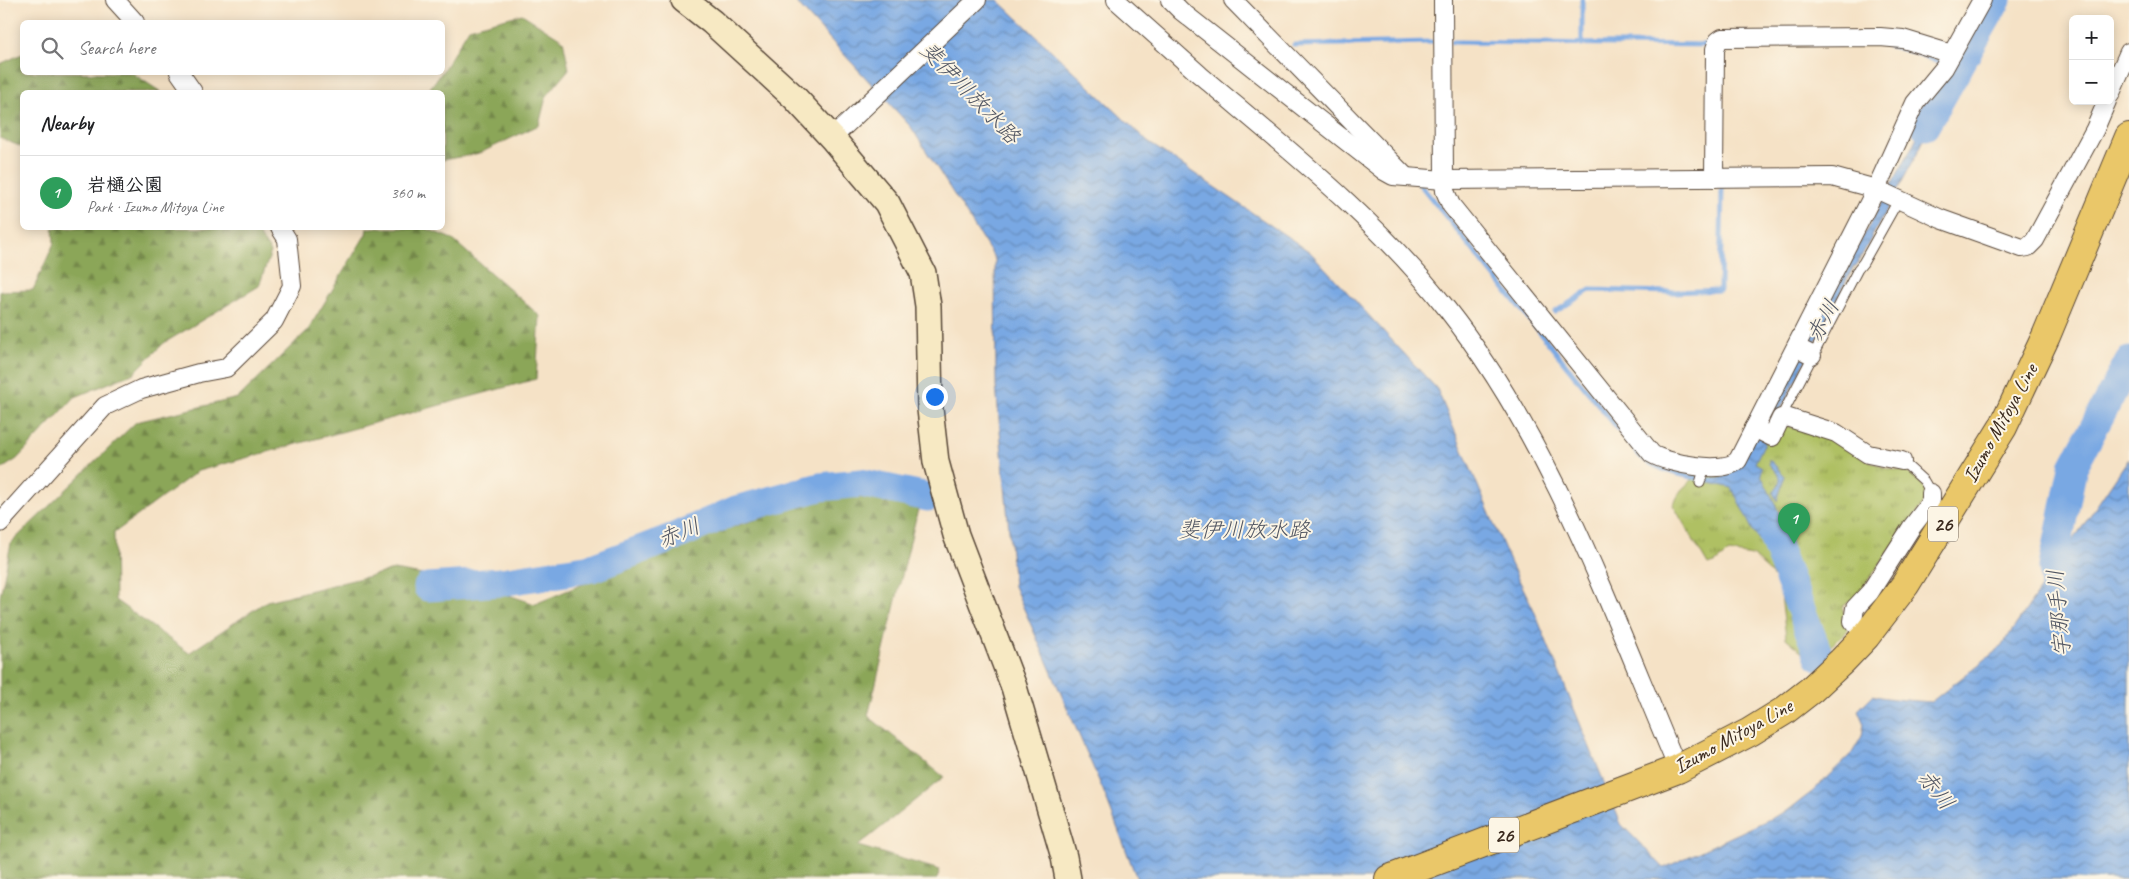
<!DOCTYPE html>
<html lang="en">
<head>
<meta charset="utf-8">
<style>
  body { margin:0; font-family:Caveat,"Klee One",sans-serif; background:#f6f6f6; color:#202124 }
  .controls { position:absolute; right:15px; top:15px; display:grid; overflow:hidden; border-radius:8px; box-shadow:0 2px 12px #0003 }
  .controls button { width:45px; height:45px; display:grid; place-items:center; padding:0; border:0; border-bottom:1px solid #e0e0e0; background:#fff; color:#202124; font:25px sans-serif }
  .you { position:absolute; left:934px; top:396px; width:18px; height:18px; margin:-12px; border:4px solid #fff; border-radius:50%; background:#1a73e8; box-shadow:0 0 0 8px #1a73e833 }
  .badge { display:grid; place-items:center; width:32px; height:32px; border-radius:50%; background:#2563eb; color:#fff; font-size:16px; font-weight:700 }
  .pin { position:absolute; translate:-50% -41px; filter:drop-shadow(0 1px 2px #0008) }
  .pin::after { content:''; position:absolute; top:26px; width:18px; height:15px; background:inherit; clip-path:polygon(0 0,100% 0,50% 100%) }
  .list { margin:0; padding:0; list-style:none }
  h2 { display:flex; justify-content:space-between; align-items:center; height:65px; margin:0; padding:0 20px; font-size:21px }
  h2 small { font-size:16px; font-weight:400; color:#757577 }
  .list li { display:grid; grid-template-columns:32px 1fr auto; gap:15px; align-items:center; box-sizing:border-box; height:75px; padding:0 20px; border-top:1px solid #e0e0e0 }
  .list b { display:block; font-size:19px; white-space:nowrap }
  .list p { margin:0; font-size:16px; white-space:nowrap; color:#757577 }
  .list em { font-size:16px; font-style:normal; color:#757577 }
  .icon { flex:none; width:28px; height:28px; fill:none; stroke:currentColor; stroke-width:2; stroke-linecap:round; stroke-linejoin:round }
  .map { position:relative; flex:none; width:2129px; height:879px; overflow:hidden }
  .search { position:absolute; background:#fff; box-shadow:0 2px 12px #0003; left:20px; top:20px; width:425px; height:55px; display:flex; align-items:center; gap:12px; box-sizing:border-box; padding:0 18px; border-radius:8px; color:#757577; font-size:19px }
  .panel { position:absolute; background:#fff; box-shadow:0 2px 12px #0003; left:20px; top:90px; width:425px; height:140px; border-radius:8px }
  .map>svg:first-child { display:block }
  .forest { fill:url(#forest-firs); stroke:#63683c }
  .park { fill:url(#park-tufts); stroke:#757540 }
  .water { fill:url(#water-waves); stroke:#5a6980 }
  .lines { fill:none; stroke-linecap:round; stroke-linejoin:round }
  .stream { stroke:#79a8e3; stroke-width:5 }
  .river { stroke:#79a8e3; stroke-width:29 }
  .lane-casing { stroke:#574637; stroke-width:11 }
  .street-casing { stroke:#574637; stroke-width:20 }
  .secondary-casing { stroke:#574637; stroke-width:28 }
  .primary-casing { stroke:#574637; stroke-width:30 }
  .lane { stroke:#fff; stroke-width:9 }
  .street { stroke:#fff; stroke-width:18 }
  .secondary { stroke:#f7e9c3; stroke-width:25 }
  .primary { stroke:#eac769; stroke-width:28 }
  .labels { text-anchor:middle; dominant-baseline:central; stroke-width:4; stroke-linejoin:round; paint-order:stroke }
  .shield { fill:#fcf5e5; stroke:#75675a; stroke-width:1 }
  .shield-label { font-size:20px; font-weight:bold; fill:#3b2a1e }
  .street-label { font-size:21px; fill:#3b2a1e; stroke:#fcf5e5 }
  .water-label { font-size:22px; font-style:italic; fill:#515663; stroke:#fcf5e5 }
</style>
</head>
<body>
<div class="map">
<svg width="2129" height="879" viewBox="0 0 2129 879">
  <defs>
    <pattern id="forest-firs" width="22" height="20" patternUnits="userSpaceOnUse" patternTransform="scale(1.25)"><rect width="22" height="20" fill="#8ba659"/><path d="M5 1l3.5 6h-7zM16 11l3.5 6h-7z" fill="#738749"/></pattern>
    <pattern id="park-tufts" width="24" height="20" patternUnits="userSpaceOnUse" patternTransform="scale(1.25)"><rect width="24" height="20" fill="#afc063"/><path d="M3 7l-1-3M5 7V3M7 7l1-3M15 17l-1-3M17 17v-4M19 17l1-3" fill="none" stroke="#909c51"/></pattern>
    <pattern id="water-waves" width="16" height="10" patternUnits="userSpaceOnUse" patternTransform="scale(1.25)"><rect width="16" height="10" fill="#79a8e3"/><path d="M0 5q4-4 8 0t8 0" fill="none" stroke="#6489b7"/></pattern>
  </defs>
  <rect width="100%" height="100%" fill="#fcf5e5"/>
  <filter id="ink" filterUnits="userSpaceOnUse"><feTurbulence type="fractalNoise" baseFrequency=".02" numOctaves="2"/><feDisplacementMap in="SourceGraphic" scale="10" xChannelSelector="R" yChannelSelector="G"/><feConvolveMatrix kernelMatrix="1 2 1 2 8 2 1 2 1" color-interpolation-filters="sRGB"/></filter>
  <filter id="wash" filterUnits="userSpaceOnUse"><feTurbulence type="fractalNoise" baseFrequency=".0096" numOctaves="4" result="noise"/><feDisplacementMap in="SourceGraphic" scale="20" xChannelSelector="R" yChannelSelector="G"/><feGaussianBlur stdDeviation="1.12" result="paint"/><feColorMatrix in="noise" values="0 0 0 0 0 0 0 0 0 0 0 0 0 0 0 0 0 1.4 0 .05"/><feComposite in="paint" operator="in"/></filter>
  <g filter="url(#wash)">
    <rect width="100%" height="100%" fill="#f5e2c6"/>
    <g class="forest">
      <path d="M522,14L563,40L569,69L546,97L539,125L480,153L443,160L442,92H427L442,72L469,28Z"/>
      <path d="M22,54V72L132,73L161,92H22V147L0,138V64Z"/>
      <path d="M53,228H254L271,252L259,286L164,343L134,373L75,397L17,459L0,470V291L33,290L54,243Z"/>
      <path d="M367,228H425L452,239L540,316L536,379L198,471L114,533L115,600L189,653L267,601L394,570L479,585L535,604L681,543L831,496L920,501L868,716L944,777L858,846L940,870L937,879H0V597L11,543L136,422L238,398L308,330L366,234Z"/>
    </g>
    <path class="park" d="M1783,425L1826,434L1859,456L1885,468L1906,472L1916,478L1926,489L1927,499L1856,597L1842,607L1849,629L1814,662L1786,638L1780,586L1768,570L1752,556L1729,552L1715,563L1708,565L1673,505L1681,490L1692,480L1693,473L1712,475Z"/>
    <g class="water">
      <path d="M794,0H998L1148,142L1310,252L1437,389L1511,564L1533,608L1621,824L1664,868L1787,811L1812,792L1852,753L1862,736L1864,724L1858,710L1873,695C1883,699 1919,701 1931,702L2001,647L2129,458V879H1137L1103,790L1014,586L996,386L995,259L911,127Z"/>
      <path d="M1939,91L1946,94L1917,154L1856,266H1854L1776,419L1755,463L1762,467L1761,475C1773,501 1799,544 1789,573L1785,574L1754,533L1732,488L1710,483L1712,478L1717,479L1734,472L1910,151Z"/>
      <path d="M1769,459L1785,476L1777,501L1773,493L1779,484L1780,477L1769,464Z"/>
    </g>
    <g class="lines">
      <g class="stream">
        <path d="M1452,42L1710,45"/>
        <path d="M1294,45L1431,42"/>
        <path d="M1582,45V0"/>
        <path d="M1888,45L1914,52L1940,63"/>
        <path d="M1955,69L1958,70"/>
        <path d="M1418,182L1640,456C1659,473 1691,477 1716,481"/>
        <path d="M1555,312L1590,290L1673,292L1720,290L1722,187"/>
      </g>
      <g class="river">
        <path d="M1925,126L1997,0"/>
        <path d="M1773,537L1819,656"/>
        <path d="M428,587L501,582L592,568L674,537L736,510L820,487L861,483L928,497"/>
        <path d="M2057,609L2053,567L2073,467L2129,361"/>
      </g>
    </g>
  </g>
  <g filter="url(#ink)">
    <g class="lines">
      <g class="lane-casing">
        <g id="lane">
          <path d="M1781,417L1858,269L1863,263L1899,199"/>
          <path d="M1902,461L1924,481L1931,493"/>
          <path d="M1700,483L1705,466"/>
        </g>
      </g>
      <g class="street-casing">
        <g id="street">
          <path d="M115,0L135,22"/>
          <path d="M1116,0C1144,25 1172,50 1200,75C1286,148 1377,219 1447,309C1554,445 1611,612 1678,769"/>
          <path d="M1170,0L1181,11L1384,171L1393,176L1444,180L1832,177L1876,189L1941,219L2022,248L2028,247L2035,240L2095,129L2107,101"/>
          <path d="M1233,0L1404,175"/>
          <path d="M1443,0L1444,180L1445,191L1451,205L1652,454C1667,463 1724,475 1738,460L1876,189L1915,103L1944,68L1982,0"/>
          <path d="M179,72L193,92"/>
          <path d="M2110,95L2129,52"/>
          <path d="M832,138L977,0"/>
          <path d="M1714,178L1715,49L1718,41L1722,38L1880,37L1903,39L1952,54"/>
          <path d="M1796,347L1812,355"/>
          <path d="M1754,428L1772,437L1781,418L1786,417L1836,433L1868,454L1902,461"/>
          <path d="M0,523L105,406L141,389L199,373L226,368L274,321L292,286L287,239L280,228"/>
          <path d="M1866,636L1853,621L1855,608L1870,592L1911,528L1927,507L1931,500V493"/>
        </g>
      </g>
      <g class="secondary-casing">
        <path id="secondary" d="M684,0L712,22L795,98L832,138L887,203L923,273L928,306L930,409L936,462L956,535L1014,687L1064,857L1068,879"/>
      </g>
      <g class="primary-casing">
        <path id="primary" d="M1389,879L1678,769L1750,732L1784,711L1811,690L1842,661L1866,636L1905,585L2003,427L2046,336L2129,137"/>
      </g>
      <use href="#lane" class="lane"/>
      <use href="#street" class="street"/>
      <use href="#secondary" class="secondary"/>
      <use href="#primary" class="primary"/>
    </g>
  </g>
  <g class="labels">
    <g class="shield">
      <rect x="1928" y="506.5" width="30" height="35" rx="4"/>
      <rect x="1489" y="817.5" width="30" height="35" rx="4"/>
    </g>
    <g class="shield-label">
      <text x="1943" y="524">26</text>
      <text x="1504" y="835">26</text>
    </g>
    <g class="street-label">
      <text transform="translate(2000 423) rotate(-61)">Izumo Mitoya Line</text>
      <text transform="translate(1733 736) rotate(-29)">Izumo Mitoya Line</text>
    </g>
    <g class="water-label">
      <text transform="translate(970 93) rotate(46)">斐伊川放水路</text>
      <text transform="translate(1823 321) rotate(-62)">赤川</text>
      <text x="1244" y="530">斐伊川放水路</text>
      <text transform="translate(679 533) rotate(-22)">赤川</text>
      <text transform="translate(2059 613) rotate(-95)">宇那手川</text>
      <text transform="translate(1936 790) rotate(52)">赤川</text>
    </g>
  </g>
</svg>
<div class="controls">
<button>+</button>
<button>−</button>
</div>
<div class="you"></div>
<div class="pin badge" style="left:1794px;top:544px;background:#2e9e5b">1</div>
<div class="search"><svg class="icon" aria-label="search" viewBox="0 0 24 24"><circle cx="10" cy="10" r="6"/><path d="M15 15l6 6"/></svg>Search here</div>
<section class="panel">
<h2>Nearby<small></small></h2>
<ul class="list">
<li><span class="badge" style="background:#2e9e5b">1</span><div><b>岩樋公園</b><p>Park · Izumo Mitoya Line</p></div><em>360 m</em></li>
</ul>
</section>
</div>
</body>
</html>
